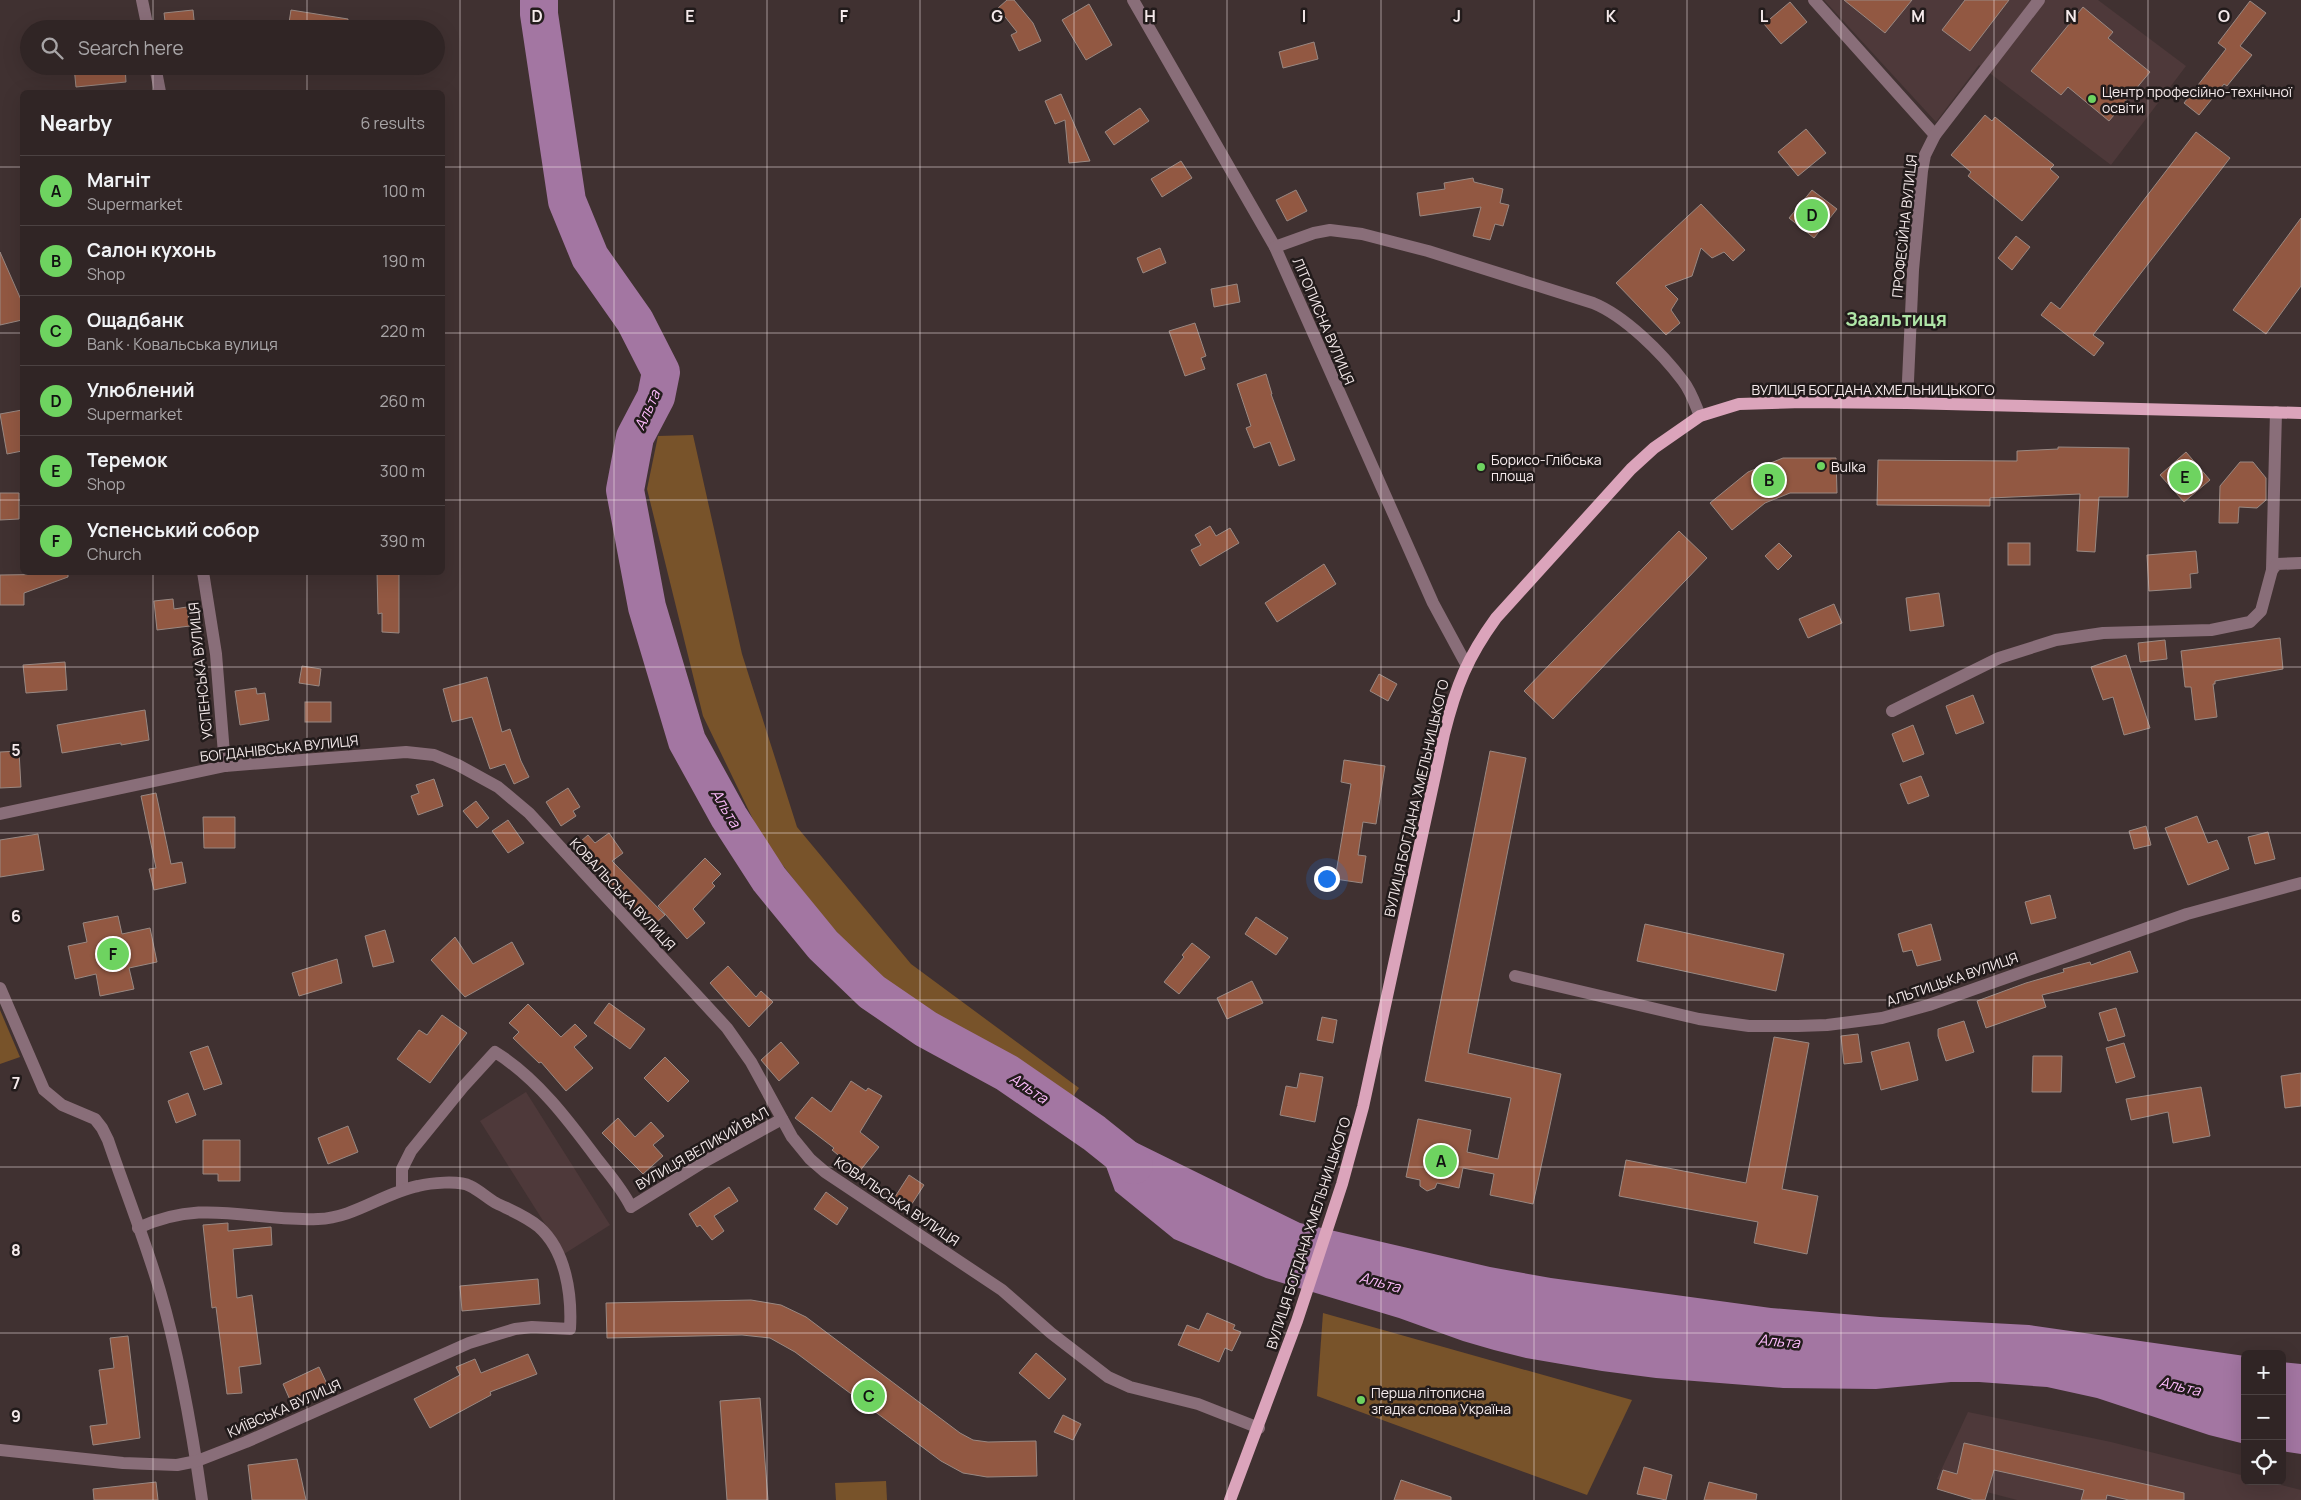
<!DOCTYPE html>
<html lang="en">
<head>
<meta charset="utf-8">
<style>
  body { margin:0; font-family:Manrope,sans-serif; background:#382d2d; color:#f1f3f6 }
  .controls { position:absolute; right:15px; bottom:15px; display:grid; overflow:hidden; border-radius:8px; box-shadow:0 5px 20px #0002 }
  .controls button { width:45px; height:45px; display:grid; place-items:center; padding:0; border:0; border-bottom:1px solid #4b4242; background:#302525; color:#f1f3f6; font:25px sans-serif }
  .you { position:absolute; left:1326px; top:878px; width:18px; height:18px; margin:-12px; border:4px solid #fff; border-radius:50%; background:#1a73e8; box-shadow:0 0 0 8px #1a73e833 }
  .badge { display:grid; place-items:center; width:32px; height:32px; border-radius:50%; background:#6ed360; color:#111; font-size:16px; font-weight:700 }
  .pin { position:absolute; translate:-50% -50%; border:2px solid #fff; box-shadow:0 1px 5px #0006 }
  .list { margin:0; padding:0; list-style:none }
  h2 { display:flex; justify-content:space-between; align-items:center; height:65px; margin:0; padding:0 20px; font-size:21px }
  h2 small { font-size:16px; font-weight:400; color:#a8a5a7 }
  .list li { display:grid; grid-template-columns:32px 1fr auto; gap:15px; align-items:center; box-sizing:border-box; height:70px; padding:0 20px; border-top:1px solid #4b4242 }
  .list b { display:block; font-size:19px; white-space:nowrap }
  .list p { margin:0; font-size:16px; white-space:nowrap; color:#a8a5a7 }
  .list em { font-size:16px; font-style:normal; color:#a8a5a7 }
  .icon { flex:none; width:28px; height:28px; fill:none; stroke:currentColor; stroke-width:2; stroke-linecap:round; stroke-linejoin:round }
  .map { position:relative; flex:none; width:2301px; height:1500px; overflow:hidden }
  .search { position:absolute; background:#302525; box-shadow:0 5px 20px #0002; left:20px; top:20px; width:425px; height:55px; display:flex; align-items:center; gap:12px; box-sizing:border-box; padding:0 18px; border-radius:28px; color:#a8a5a7; font-size:19px }
  .panel { position:absolute; background:#302525; box-shadow:0 5px 20px #0002; left:20px; top:90px; width:425px; height:485px; border-radius:8px }
  .map>svg:first-child { display:block }
  .built { fill:#4e393a }
  .green { fill:#78532a }
  .water { fill:#a376a2 }
  .lines { fill:none; stroke-linecap:round; stroke-linejoin:round }
  .river { stroke:#a376a2; stroke-width:38 }
  .building { fill:#925842; stroke:#998882 }
  .minor { stroke:#896e79; stroke-width:12 }
  .major { stroke:#dba4bb; stroke-width:12 }
  .grid { fill:none; stroke:#f5eaeb; stroke-width:1; stroke-opacity:0.55 }
  .poi-dot { fill:#6ed360; stroke:#221b1b; stroke-width:2 }
  .labels { text-anchor:middle; dominant-baseline:central; stroke-width:5; stroke-linejoin:round; paint-order:stroke }
  .poi-label { font-size:14px; fill:#f5eaeb; stroke:#221b1b; text-anchor:start }
  .street-label { font-size:14px; fill:#f5eaeb; stroke:#221b1b }
  .water-label { font-size:15px; font-style:italic; fill:#fdbbfc; stroke:#221b1b }
  .district-label { font-size:19px; font-weight:bold; fill:#afe5a7; stroke:#221b1b }
  .grid-label { font-size:16px; text-anchor:middle; font-weight:bold; fill:#f5eaeb; stroke:#221b1b; stroke-width:5; stroke-linejoin:round; paint-order:stroke }
</style>
</head>
<body>
<div class="map">
<svg width="2301" height="1500" viewBox="0 0 2301 1500">
  <rect width="100%" height="100%" fill="#403131"/>
  <g class="built">
    <path d="M1824,0H2098L2186,66L2111,165L1979,65L1936,122Z"/>
    <path d="M526,1092L610,1225L564,1254L480,1121Z"/>
    <path d="M1968,1412L2111,1442L2245,1476V1481H2266L2301,1490V1500H2017L1937,1479Z"/>
  </g>
  <g class="green">
    <path d="M693,435L742,654L797,827L911,964L1079,1088L1069,1102L1008,1061L897,994L827,922L763,840L703,716L647,489L658,436Z"/>
    <path d="M0,1010L20,1057L0,1064Z"/>
    <path d="M1323,1313L1632,1400L1587,1495L1317,1396Z"/>
    <path d="M886,1481L887,1500H836L835,1483Z"/>
  </g>
  <g class="water">
    <path d="M1094,1133L1125,1137L1300,1223L1490,1267L1551,1278L1771,1308L1880,1317L2029,1325L2245,1356V1444L2209,1435L2097,1398L2047,1387L1979,1382H1951L1876,1389L1783,1388L1656,1378L1602,1371L1526,1358L1494,1350L1463,1341L1399,1318L1266,1278L1174,1239L1115,1191Z"/>
    <path d="M2282,1362L2301,1364V1454L2282,1451Z"/>
  </g>
  <g class="lines">
    <path class="river" d="M539,0V14L567,201L590,257L635,321L661,372L656,397L635,437L625,490L647,607L687,741L729,817L769,879L823,945L872,992L926,1029L1007,1073L1094,1133L1134,1165"/>
  </g>
  <g class="building">
    <path d="M1007,0H1014L1033,23L1041,41L1019,51L1011,35L1017,32L998,8Z"/>
    <path d="M1844,0H1912L1885,33Z"/>
    <path d="M1965,0H2009L1970,51L1942,30Z"/>
    <path d="M2250,1L2266,13L2240,46L2252,55L2227,86L2224,84L2199,115L2184,103L2226,49L2218,43Z"/>
    <path d="M1790,2L1807,22L1781,44L1764,24Z"/>
    <path d="M1089,4L1112,45L1086,60L1062,20Z"/>
    <path d="M2083,7L2113,32L2108,38L2150,72L2109,121L2068,87L2061,95L2031,71Z"/>
    <path d="M193,10L195,29H166L164,13Z"/>
    <path d="M291,10L348,19L347,29H288Z"/>
    <path d="M1314,42L1318,59L1283,68L1279,52Z"/>
    <path d="M125,66L126,82L76,87L74,67Z"/>
    <path d="M1061,94L1071,117L1090,161L1069,163L1065,120L1055,124L1045,101Z"/>
    <path d="M1140,108L1149,121L1114,145L1105,132Z"/>
    <path d="M1985,115L1992,121L1995,117L2054,165L2050,169L2059,177L2022,221L1968,176L1971,172L1951,155Z"/>
    <path d="M1806,129L1826,153L1798,176L1778,152Z"/>
    <path d="M2196,132L2230,158L2093,335L2104,343L2094,356L2041,315L2051,302L2060,309Z"/>
    <path d="M1181,161L1192,178L1162,197L1151,179Z"/>
    <path d="M1473,178L1474,182L1503,189L1500,203L1509,205L1503,226L1495,224L1490,240L1473,236L1481,207L1420,216L1417,193L1445,189L1444,183Z"/>
    <path d="M1296,190L1307,211L1287,221L1276,200Z"/>
    <path d="M1812,190L1837,209L1814,238L1789,218Z"/>
    <path d="M1701,204L1745,250L1733,261L1724,252L1712,258L1701,248L1692,276L1665,286L1678,299L1671,310L1680,323L1666,335L1616,283Z"/>
    <path d="M2301,218V286L2266,334L2233,310Z"/>
    <path d="M2016,236L2030,247L2012,270L1998,258Z"/>
    <path d="M1160,248L1166,263L1143,273L1137,258Z"/>
    <path d="M0,252L22,302V320L0,325Z"/>
    <path d="M1237,284L1240,302L1214,307L1211,289Z"/>
    <path d="M1195,323L1206,356L1201,358L1205,369L1185,376L1169,331Z"/>
    <path d="M1266,374L1272,394H1271L1295,460L1279,466L1270,442L1254,448L1246,428L1251,426L1237,384Z"/>
    <path d="M22,410V451L7,454L0,414Z"/>
    <path d="M2058,447L2129,448L2128,497H2099L2095,552L2077,551L2080,494L1990,498V506L1877,505L1878,460L2017,461V451L2058,449Z"/>
    <path d="M2186,452L2210,480L2184,502L2160,475Z"/>
    <path d="M1783,458H1836L1837,493H1790L1765,503L1732,530L1710,503L1748,472Z"/>
    <path d="M2240,462H2253L2266,478V500L2257,508L2239,507L2238,523H2219L2220,486Z"/>
    <path d="M0,493H19V519L0,520Z"/>
    <path d="M1210,526L1216,536L1230,528L1239,543L1200,566L1191,550L1201,545L1195,535Z"/>
    <path d="M1679,531L1707,558L1553,719L1524,691Z"/>
    <path d="M1779,543L1792,556L1778,570L1765,556Z"/>
    <rect x="2008" y="543" width="22" height="22"/>
    <path d="M2196,551L2198,573L2190,574L2191,588L2149,591L2147,555Z"/>
    <path d="M1324,564L1336,584L1277,622L1265,603Z"/>
    <path d="M377,572H399V633L382,632V613L378,614Z"/>
    <path d="M68,574V577L24,593V605H0V575Z"/>
    <path d="M1939,593L1944,626L1910,631L1906,598Z"/>
    <path d="M173,599L174,609L187,607L190,626L157,630L154,601Z"/>
    <path d="M1834,604L1842,623L1808,638L1799,619Z"/>
    <path d="M2280,638L2283,669L2215,681V684H2213L2217,717L2195,720L2191,687H2185L2181,651Z"/>
    <path d="M2165,640L2167,659L2140,662L2138,643Z"/>
    <path d="M2126,655L2150,728L2124,735L2113,697L2103,700L2091,667Z"/>
    <path d="M65,662L67,690L26,693L23,665Z"/>
    <path d="M302,666L321,669L319,686L299,683Z"/>
    <path d="M1379,674L1397,684L1388,701L1370,691Z"/>
    <path d="M487,677L502,732L510,729L521,761L529,777L514,784L505,764L490,769L472,717L452,722L443,689Z"/>
    <path d="M256,688L257,694L265,693L269,720L240,725L235,691Z"/>
    <path d="M1973,695L1984,723L1956,734L1946,706Z"/>
    <rect x="305" y="702" width="26" height="20"/>
    <path d="M145,710L149,740L121,745V743L62,753L57,725Z"/>
    <path d="M1913,725L1924,754L1903,762L1892,734Z"/>
    <path d="M19,751L21,787L0,788V752Z"/>
    <path d="M1490,751L1526,758L1468,1053L1561,1074L1533,1204L1490,1195L1494,1174L1463,1168L1459,1188L1437,1183L1435,1188L1427,1191L1420,1186V1180L1406,1177L1418,1119L1471,1130L1467,1152L1498,1159L1511,1098L1425,1081Z"/>
    <path d="M1344,760L1385,766L1376,824L1363,822L1358,855L1366,856L1362,883L1335,879L1351,784L1341,782Z"/>
    <path d="M1921,776L1929,796L1908,804L1900,784Z"/>
    <path d="M434,779L443,806L418,815L411,796L419,793L416,785Z"/>
    <path d="M568,788L580,807L573,811L576,816L561,826L546,802Z"/>
    <path d="M156,793L171,864L182,862L186,883L154,890L149,869L156,868L141,796Z"/>
    <path d="M476,801L489,818L477,828L463,811Z"/>
    <path d="M2197,816L2208,843L2217,840L2229,869L2188,885L2165,828Z"/>
    <path d="M203,817H235V848H204Z"/>
    <path d="M508,820L524,843L508,853L492,831Z"/>
    <path d="M2146,826L2151,845L2134,849L2129,831Z"/>
    <path d="M2268,832L2275,859L2255,864L2248,837Z"/>
    <path d="M609,833L623,853L612,861L665,915L649,929L609,887L611,885L581,841L588,835L595,843Z"/>
    <path d="M38,834L44,870L0,877V840Z"/>
    <path d="M705,858L721,874L712,883L715,886L693,909L705,923L687,939L658,906Z"/>
    <path d="M2050,895L2056,918L2031,924L2025,902Z"/>
    <path d="M118,916L122,934L150,928L157,962L129,968L134,989L100,996L96,974L75,979L68,946L87,942L83,923Z"/>
    <path d="M1256,917L1288,938L1276,955L1245,934Z"/>
    <path d="M1645,924L1784,954L1776,991L1637,961Z"/>
    <path d="M1931,924L1941,960L1917,966L1912,950L1903,952L1898,934Z"/>
    <path d="M385,930L394,962L373,967L365,936Z"/>
    <path d="M455,937L473,964L512,942L524,964L465,997L431,960Z"/>
    <path d="M1192,943L1210,957L1179,994L1164,982L1184,957L1182,955Z"/>
    <path d="M2130,951L2138,972L2042,995L2046,1007L1986,1028L1977,1001L2026,983L2064,972L2063,969L2090,962L2091,965Z"/>
    <path d="M337,959L342,983L299,996L292,973Z"/>
    <path d="M728,966L756,997L761,991L773,1002L749,1027L710,983Z"/>
    <path d="M1252,981L1263,1003L1227,1019L1217,998Z"/>
    <path d="M609,1003L645,1029L630,1049L594,1023Z"/>
    <path d="M528,1004L561,1037L575,1024L587,1036L574,1047L593,1068L566,1091L541,1062L539,1063L513,1038L519,1032L509,1023Z"/>
    <path d="M2116,1008L2125,1036L2108,1041L2099,1013Z"/>
    <path d="M442,1015L467,1033L430,1083L397,1059L419,1030L427,1035Z"/>
    <path d="M1322,1017L1337,1020L1333,1043L1317,1040Z"/>
    <path d="M1964,1021L1974,1052L1946,1061L1938,1036V1029Z"/>
    <path d="M1858,1034L1862,1062L1844,1064L1841,1036Z"/>
    <path d="M1774,1037L1809,1043L1782,1189L1818,1196L1807,1254L1754,1243L1758,1222L1619,1196L1626,1160L1746,1183Z"/>
    <path d="M781,1042L799,1063L779,1081L761,1060Z"/>
    <path d="M1909,1042L1918,1080L1881,1090L1871,1052Z"/>
    <path d="M2124,1043L2135,1077L2116,1083L2106,1048Z"/>
    <path d="M208,1046L222,1084L204,1090L190,1052Z"/>
    <path d="M2033,1056H2062L2061,1092H2032Z"/>
    <path d="M665,1057L689,1081L668,1102L644,1078Z"/>
    <path d="M1300,1073L1323,1077L1315,1122L1280,1115L1286,1086L1297,1088Z"/>
    <path d="M2301,1073V1106L2285,1108L2281,1076Z"/>
    <path d="M851,1081L866,1091L868,1088L882,1096L860,1132L879,1147L859,1172L832,1150L834,1148L795,1118L812,1097L831,1112Z"/>
    <path d="M2201,1087L2210,1136L2173,1143L2168,1112L2131,1120L2126,1099Z"/>
    <path d="M188,1093L196,1115L176,1123L168,1101Z"/>
    <path d="M618,1118L635,1137L651,1122L664,1136L653,1145L663,1156L643,1174L602,1133Z"/>
    <path d="M348,1126L358,1152L328,1164L318,1138Z"/>
    <path d="M203,1140H240V1181H218V1174H203Z"/>
    <path d="M909,1175L924,1185L908,1210L893,1200Z"/>
    <path d="M729,1187L738,1201L714,1216L724,1231L712,1240L700,1225L697,1227L689,1214Z"/>
    <path d="M826,1192L848,1208L837,1225L814,1209Z"/>
    <path d="M228,1223V1231L271,1227L272,1245L233,1249L237,1298L252,1295L261,1364L239,1367L242,1393L227,1394L216,1307L212,1308L203,1225Z"/>
    <path d="M538,1279L540,1304L462,1311L460,1286Z"/>
    <path d="M751,1300L781,1305L806,1317L960,1433L973,1440L988,1442L1036,1441L1037,1476L987,1477L963,1473L941,1461L795,1352L770,1338L742,1335L607,1338L606,1303Z"/>
    <path d="M1207,1313L1235,1325L1233,1329L1241,1332L1232,1351L1225,1348L1219,1362L1178,1345L1187,1325L1199,1330Z"/>
    <path d="M128,1336L140,1438L93,1445L90,1426L107,1424L99,1370L114,1368L110,1338Z"/>
    <path d="M1036,1353L1066,1379L1049,1399L1019,1373Z"/>
    <path d="M528,1354L537,1374L490,1392L491,1395L430,1428L414,1399L460,1375L456,1367L475,1359L481,1373Z"/>
    <path d="M319,1367L327,1384L290,1400L283,1384Z"/>
    <path d="M760,1398L768,1500H727L720,1401Z"/>
    <path d="M1063,1415L1081,1424L1073,1440L1054,1432Z"/>
    <path d="M1964,1443L2184,1493V1500H2129L2107,1495L2106,1500H2081L2084,1490L1994,1470L1985,1500H1974L1937,1489L1943,1470L1957,1474Z"/>
    <path d="M297,1459L306,1500H252L248,1465Z"/>
    <path d="M1644,1467L1672,1475L1666,1500L1637,1494Z"/>
    <path d="M1401,1480L1451,1497V1500H1394Z"/>
    <path d="M156,1482L158,1500H94L93,1489Z"/>
    <path d="M1709,1482L1757,1494L1756,1500H1704Z"/>
  </g>
  <g class="lines">
    <g class="minor">
      <path d="M142,0L148,29"/>
      <path d="M1133,0L1275,247L1433,603L1466,664"/>
      <path d="M1814,0L1935,135"/>
      <path d="M155,66L160,92"/>
      <path d="M1275,247L1314,233L1330,230L1362,234L1428,251L1593,303C1625,316 1662,353 1683,381C1691,391 1695,404 1700,416"/>
      <path d="M1907,403L1913,270L1922,171L1925,155L1935,135L2039,0"/>
      <path d="M2272,570L2276,412"/>
      <path d="M203,572L216,654L225,766"/>
      <path d="M1892,711L1999,658L2056,640L2103,633L2211,630L2250,622L2261,611L2272,570L2277,564L2301,563"/>
      <path d="M0,814L225,766L406,752L434,755L458,765L498,787L529,813L727,1028L751,1062L792,1137L810,1159L825,1172L1002,1290L1051,1333L1108,1377L1130,1387L1198,1404L1259,1428"/>
      <path d="M1515,976L1699,1019L1749,1026H1798L1827,1025L1882,1018L1929,1005L2187,914L2301,883"/>
      <path d="M0,988L44,1090L62,1105L95,1119L102,1128L108,1140C125,1190 145,1240 160,1291C180,1359 192,1430 202,1500"/>
      <path d="M402,1190V1169L411,1151L463,1087L495,1052C537,1078 569,1121 598,1160C610,1175 623,1190 631,1207L702,1163L782,1119"/>
      <path d="M0,1450L123,1463L177,1465L197,1461L246,1442L469,1343L515,1329L532,1327L570,1329C572,1295 566,1251 539,1227C526,1216 510,1210 496,1203C487,1198 479,1190 470,1186C459,1180 430,1183 418,1186C383,1193 354,1218 318,1219C249,1222 206,1197 138,1228"/>
    </g>
    <path class="major" d="M1230,1500L1297,1321L1342,1184L1363,1107L1444,734C1456,686 1467,658 1496,618L1631,469L1654,448L1700,416L1739,404L1803,402L1907,403L2301,413"/>
  </g>
  <path class="grid" d="M153,0V29M307,0V29M460,0V1500M614,0V1500M767,0V1500M920,0V1500M1074,0V1500M1227,0V1500M1381,0V1500M1534,0V1500M1687,0V1500M1841,0V1500M1994,0V1500M2148,0V1500M153,66V92M307,66V92M0,167H22M442,167H2301M0,333H22M442,333H2301M0,500H22M442,500H2301M153,572V1500M307,572V1500M0,667H2301M0,833H2301M0,1000H2301M0,1167H2301M0,1333H2301"/>
  <g class="poi-dot">
    <circle cx="2092" cy="99" r="5"/>
    <circle cx="1821" cy="466" r="5"/>
    <circle cx="1481" cy="467" r="5"/>
    <circle cx="1361" cy="1400" r="5"/>
  </g>
  <g class="labels">
    <g class="poi-label">
      <text x="2102" y="91">Центр професійно-технічної<tspan x="2102" dy="16">освіти</tspan></text>
      <text x="1491" y="459">Борисо-Глібська<tspan x="1491" dy="16">площа</tspan></text>
      <text x="1831" y="466">Bulka</text>
      <text x="1371" y="1392">Перша літописна<tspan x="1371" dy="16">згадка слова Україна</tspan></text>
    </g>
    <g class="street-label">
      <text transform="translate(1904 226) rotate(-84)">ПРОФЕСІЙНА ВУЛИЦЯ</text>
      <text transform="translate(1324 321) rotate(67)">ЛІТОПИСНА ВУЛИЦЯ</text>
      <text x="1873" y="389">ВУЛИЦЯ БОГДАНА ХМЕЛЬНИЦЬКОГО</text>
      <text transform="translate(200 671) rotate(-96)">УСПЕНСЬКА ВУЛИЦЯ</text>
      <text transform="translate(279 748) rotate(-6)">БОГДАНІВСЬКА ВУЛИЦЯ</text>
      <text transform="translate(1416 798) rotate(-77)">ВУЛИЦЯ БОГДАНА ХМЕЛЬНИЦЬКОГО</text>
      <text transform="translate(623 894) rotate(47)">КОВАЛЬСЬКА ВУЛИЦЯ</text>
      <text transform="translate(1952 979) rotate(-19)">АЛЬТИЦЬКА ВУЛИЦЯ</text>
      <text transform="translate(702 1148) rotate(-30)">ВУЛИЦЯ ВЕЛИКИЙ ВАЛ</text>
      <text transform="translate(897 1201) rotate(34)">КОВАЛЬСЬКА ВУЛИЦЯ</text>
      <text transform="translate(1308 1233) rotate(-72)">ВУЛИЦЯ БОГДАНА ХМЕЛЬНИЦЬКОГО</text>
      <text transform="translate(284 1408) rotate(-24)">КИЇВСЬКА ВУЛИЦЯ</text>
    </g>
    <g class="water-label">
      <text transform="translate(647 410) rotate(-66)">Альта</text>
      <text transform="translate(726 808) rotate(59)">Альта</text>
      <text transform="translate(1029 1088) rotate(34)">Альта</text>
      <text transform="translate(1380 1282) rotate(15)">Альта</text>
      <text transform="translate(1779 1341) rotate(5)">Альта</text>
      <text transform="translate(2180 1386) rotate(13)">Альта</text>
    </g>
    <g class="district-label">
      <text x="1896" y="319">Заальтиця</text>
    </g>
  </g>
  <g class="grid-label">
    <text x="537" y="22">D</text>
    <text x="690" y="22">E</text>
    <text x="844" y="22">F</text>
    <text x="997" y="22">G</text>
    <text x="1150" y="22">H</text>
    <text x="1304" y="22">I</text>
    <text x="1457" y="22">J</text>
    <text x="1611" y="22">K</text>
    <text x="1764" y="22">L</text>
    <text x="1918" y="22">M</text>
    <text x="2071" y="22">N</text>
    <text x="2224" y="22">O</text>
    <text x="16" y="756">5</text>
    <text x="16" y="922">6</text>
    <text x="16" y="1089">7</text>
    <text x="16" y="1256">8</text>
    <text x="16" y="1422">9</text>
  </g>
</svg>
<div class="controls">
<button>+</button>
<button>−</button>
<button><svg class="icon" aria-label="locate" viewBox="0 0 24 24"><circle cx="12" cy="12" r="6"/><path d="M12 2v4M12 18v4M2 12h4M18 12h4"/></svg></button>
</div>
<div class="you"></div>
<div class="pin badge" style="left:1441px;top:1161px">A</div>
<div class="pin badge" style="left:1769px;top:480px">B</div>
<div class="pin badge" style="left:869px;top:1396px">C</div>
<div class="pin badge" style="left:1812px;top:215px">D</div>
<div class="pin badge" style="left:2185px;top:477px">E</div>
<div class="pin badge" style="left:113px;top:954px">F</div>
<div class="search"><svg class="icon" aria-label="search" viewBox="0 0 24 24"><circle cx="10" cy="10" r="6"/><path d="M15 15l6 6"/></svg>Search here</div>
<section class="panel">
<h2>Nearby<small>6 results</small></h2>
<ul class="list">
<li><span class="badge">A</span><div><b>Магніт</b><p>Supermarket</p></div><em>100 m</em></li>
<li><span class="badge">B</span><div><b>Салон кухонь</b><p>Shop</p></div><em>190 m</em></li>
<li><span class="badge">C</span><div><b>Ощадбанк</b><p>Bank · Ковальська вулиця</p></div><em>220 m</em></li>
<li><span class="badge">D</span><div><b>Улюблений</b><p>Supermarket</p></div><em>260 m</em></li>
<li><span class="badge">E</span><div><b>Теремок</b><p>Shop</p></div><em>300 m</em></li>
<li><span class="badge">F</span><div><b>Успенський собор</b><p>Church</p></div><em>390 m</em></li>
</ul>
</section>
</div>
</body>
</html>
